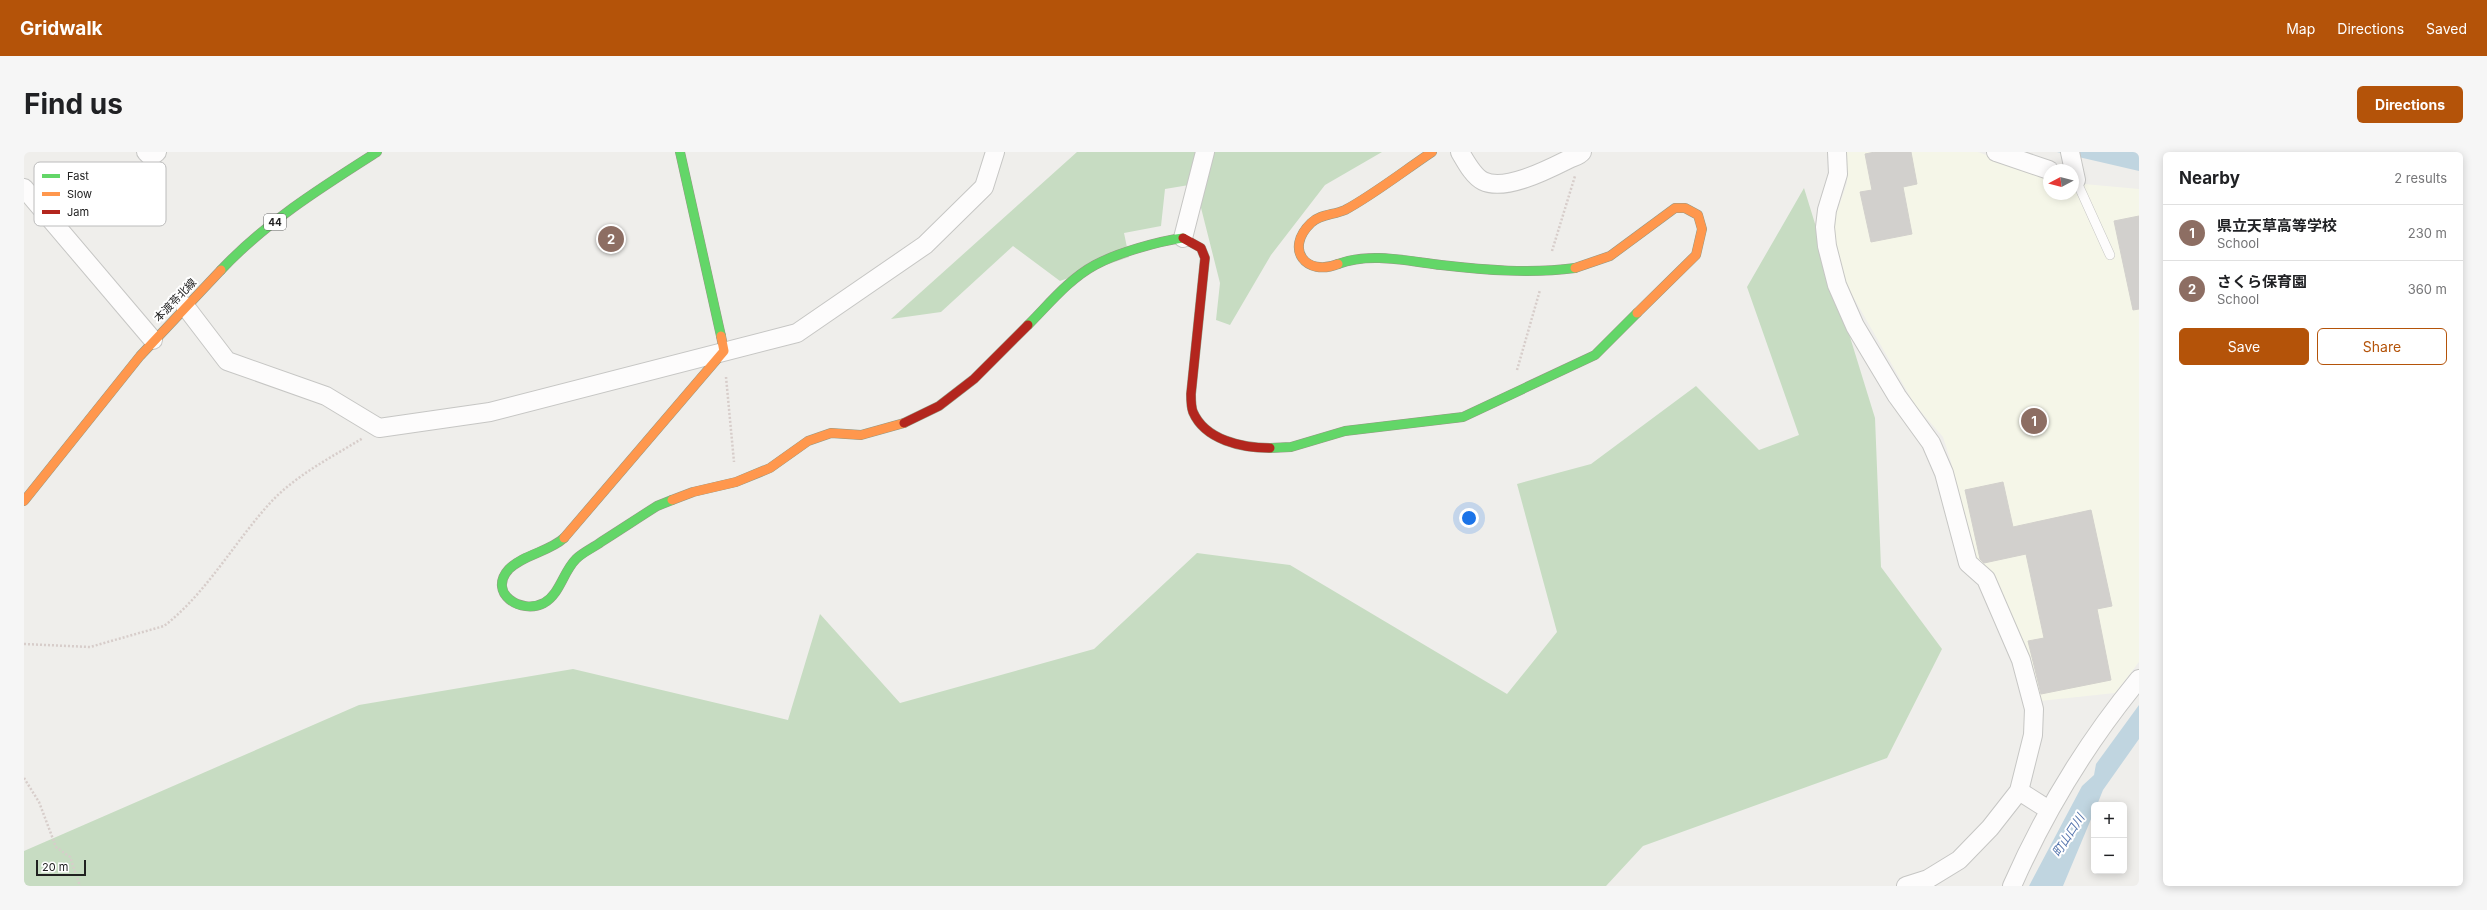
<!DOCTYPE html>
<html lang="en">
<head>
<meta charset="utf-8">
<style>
  body { margin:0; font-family:Inter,"Noto Sans JP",sans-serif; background:#f6f6f6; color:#202124 }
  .controls { position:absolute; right:12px; bottom:12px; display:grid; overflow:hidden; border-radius:6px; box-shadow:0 2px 10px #0003 }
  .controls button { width:36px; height:36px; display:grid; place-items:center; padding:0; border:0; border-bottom:1px solid #e0e0e0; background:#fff; color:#202124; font:20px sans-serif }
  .compass { position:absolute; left:2019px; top:12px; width:36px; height:36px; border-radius:50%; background:#fff; box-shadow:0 2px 10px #0003; rotate:263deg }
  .scale { position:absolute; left:12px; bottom:10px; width:50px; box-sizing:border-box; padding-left:4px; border:2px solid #212121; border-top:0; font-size:11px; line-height:14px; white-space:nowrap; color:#212121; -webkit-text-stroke:3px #fff; paint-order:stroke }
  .you { position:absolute; left:1445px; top:366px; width:14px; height:14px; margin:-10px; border:3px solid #fff; border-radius:50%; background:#1a73e8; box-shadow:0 0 0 6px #1a73e833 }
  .badge { display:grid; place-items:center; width:26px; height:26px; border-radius:50%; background:#b45309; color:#fff; font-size:13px; font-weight:700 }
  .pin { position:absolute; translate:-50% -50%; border:2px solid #fff; box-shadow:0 1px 4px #0006 }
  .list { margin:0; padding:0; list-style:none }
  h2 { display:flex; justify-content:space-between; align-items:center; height:52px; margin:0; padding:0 16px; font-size:17px }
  h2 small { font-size:13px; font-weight:400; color:#757577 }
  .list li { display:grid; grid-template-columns:26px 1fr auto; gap:12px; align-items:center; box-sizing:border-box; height:56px; padding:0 16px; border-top:1px solid #e0e0e0 }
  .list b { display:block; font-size:15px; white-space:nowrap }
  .list p { margin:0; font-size:13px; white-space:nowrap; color:#757577 }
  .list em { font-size:13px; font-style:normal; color:#757577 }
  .actions { display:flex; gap:8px; padding:12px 16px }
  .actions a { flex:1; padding:9px 0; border:1px solid #b45309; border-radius:6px; text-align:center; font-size:14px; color:#b45309 }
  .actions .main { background:#b45309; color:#fff }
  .map { position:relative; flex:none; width:2115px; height:734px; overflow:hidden; border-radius:6px }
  header { display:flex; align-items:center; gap:24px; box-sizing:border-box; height:56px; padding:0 20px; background:#b45309; color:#fff }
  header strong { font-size:19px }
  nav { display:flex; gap:22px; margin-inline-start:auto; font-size:14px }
  .intro { display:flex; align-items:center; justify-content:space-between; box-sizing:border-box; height:96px; padding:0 24px }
  h1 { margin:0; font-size:28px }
  .button { padding:10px 18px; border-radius:6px; background:#b45309; color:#fff; font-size:14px; font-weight:700 }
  main { display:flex; gap:24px; padding:0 24px }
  aside { flex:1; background:#fff; border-radius:6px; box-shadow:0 2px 10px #0003 }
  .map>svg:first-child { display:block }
  .education { fill:#f5f6e8 }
  .forest { fill:#c7dcc2 }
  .water { fill:#c0d5e0 }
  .building { fill:#d2d0cd; stroke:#d2d0cc }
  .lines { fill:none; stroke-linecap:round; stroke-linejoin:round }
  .lane-casing { stroke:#c6c6c4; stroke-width:10 }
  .street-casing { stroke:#c6c6c4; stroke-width:20 }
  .fast-casing { stroke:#949883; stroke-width:10 }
  .slow-casing { stroke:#949883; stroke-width:10 }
  .jam-casing { stroke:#949883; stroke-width:10 }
  .path { stroke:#d7cdca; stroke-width:2.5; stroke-dasharray:2 2; stroke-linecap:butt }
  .lane { stroke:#fdfcfc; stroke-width:9 }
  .street { stroke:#fdfcfc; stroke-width:18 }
  .fast { stroke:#63d668; stroke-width:9 }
  .slow { stroke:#ff974d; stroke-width:9 }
  .jam { stroke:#b3261e; stroke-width:9 }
  .labels { text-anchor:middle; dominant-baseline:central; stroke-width:4; stroke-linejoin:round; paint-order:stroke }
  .shield { fill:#fff; stroke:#646464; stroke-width:1 }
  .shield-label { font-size:10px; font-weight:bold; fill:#212121 }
  .street-label { font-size:11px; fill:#212121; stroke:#fff }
  .water-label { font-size:12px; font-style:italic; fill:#5273ac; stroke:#fff }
  .key { fill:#fff; stroke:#bcbcbc; stroke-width:1 }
  .key-label { font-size:11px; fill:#212121 }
</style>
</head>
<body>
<header>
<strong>Gridwalk</strong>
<nav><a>Map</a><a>Directions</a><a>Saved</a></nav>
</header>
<div class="intro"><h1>Find us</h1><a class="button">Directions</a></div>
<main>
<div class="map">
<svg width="2115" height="734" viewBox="0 0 2115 734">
  <rect width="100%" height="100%" fill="#efeeeb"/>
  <path class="education" d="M1821,0H1954L2025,26V42H2049V31L2115,37V510L2091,541L2016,549L1948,403L1927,310L1919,285L1891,253L1819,127L1809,87L1810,68L1823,31Z"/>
  <g class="forest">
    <path d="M1053,0H1358L1301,33L1247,103L1206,173L1192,168L1196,131L1171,32L1141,37L1137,74L1100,81L1105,105L1036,129L989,94L917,160L867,167Z"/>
    <path d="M1780,36L1851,266L1857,415L1918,497L1863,606L1619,694L1582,734H0V699L335,553L549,517L764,568L796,462L876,551L1070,497L1173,401L1266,413L1483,542L1533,480L1493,332L1567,312L1672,234L1735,298L1775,283L1723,135Z"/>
  </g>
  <g class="water">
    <path d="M2033,0H2115V19Z"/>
    <path d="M2115,553V587L2079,638L2073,653H2070V660L2039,734H2005L2058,634L2070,623L2072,612Z"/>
  </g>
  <g class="building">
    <path d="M1851,0H1887L1893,32L1879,35L1888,82L1847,90L1836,40L1848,38L1841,2Z"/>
    <path d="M2115,64V157L2109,158L2090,69Z"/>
    <path d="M1979,330L1989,375L2067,358L2088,454L2073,457L2087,528L2017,542L2004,489L2020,486L2002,402L1960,411L1956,407L1941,338Z"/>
  </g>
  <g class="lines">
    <g class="lane-casing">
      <path id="lane" d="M2052,28L2086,103"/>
    </g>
    <g class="street-casing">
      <g id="street">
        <path d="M122,0L127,5L133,0"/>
        <path d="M1436,0C1442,10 1449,24 1459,29C1481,40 1525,17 1545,7C1549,5 1555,4 1558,0"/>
        <path d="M1813,0L1814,22L1803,58L1801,75L1803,94L1813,133L1831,174L1873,244L1907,291L1920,321L1944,411L1962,427L1997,508L2010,557L2009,583L1995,639L1966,676L1935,708L1904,727L1882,734"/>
        <path d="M1972,0L2025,18"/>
        <path d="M2046,0L2052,28L2049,27"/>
        <path d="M0,36L129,188"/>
        <path d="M1159,86L1181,0"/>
        <path d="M161,154L203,209L302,244L355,276L466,260L773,181L901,93L960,35L971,0"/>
        <path d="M1995,639L2025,658"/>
        <path d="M1988,734C2021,659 2063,590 2115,527"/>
      </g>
    </g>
    <g class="fast-casing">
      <g id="fast">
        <path d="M656,0L697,184"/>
        <path d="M1314,112C1346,100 1383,109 1417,113C1461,118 1507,122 1551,116"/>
        <path d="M197,118C242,70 298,35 353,0"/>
        <path d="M1004,173C1025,152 1045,127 1071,113C1093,101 1135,89 1159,86"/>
        <path d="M1246,296L1267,295L1321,279L1439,265L1571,203L1613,161"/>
        <path d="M540,386C525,400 500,402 485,417C463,441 497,463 520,451C536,442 539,420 552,407C559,400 569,396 577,390C596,378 614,366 633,354L648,348"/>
      </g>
    </g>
    <g class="slow-casing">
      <g id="slow">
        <path d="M1314,112C1282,125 1260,97 1287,71C1296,62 1310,63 1321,58C1349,43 1381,18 1408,0"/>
        <path d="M1551,116L1586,104L1651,56H1661L1674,63L1678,77L1672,103L1613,161"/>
        <path d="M648,348L669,340L712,330L746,316L784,289L807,281L837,283L880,271"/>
        <path d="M0,349L116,204L197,118"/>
        <path d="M540,386L700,199L697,184"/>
      </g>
    </g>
    <g class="jam-casing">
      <g id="jam">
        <path d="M1159,86L1177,96L1181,106L1167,242C1167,248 1167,255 1169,260C1181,288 1218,296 1246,296"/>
        <path d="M880,271L915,254L950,227L1004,173"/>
      </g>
    </g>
    <g class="path">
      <path d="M1528,99L1551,24"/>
      <path d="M1493,218L1516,138"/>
      <path d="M702,225L710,310"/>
      <path d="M0,492L66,495L140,474C182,442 211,389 247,350C272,323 308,305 339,286"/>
      <path d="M0,626L15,650L32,695L46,705L56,734"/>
    </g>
    <use href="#lane" class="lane"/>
    <use href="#street" class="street"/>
    <use href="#fast" class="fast"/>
    <use href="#slow" class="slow"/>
    <use href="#jam" class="jam"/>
  </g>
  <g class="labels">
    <rect class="shield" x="240" y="62" width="22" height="16" rx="3"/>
    <g class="shield-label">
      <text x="251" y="70">44</text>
    </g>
    <g class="street-label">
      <text transform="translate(151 148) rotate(-46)">本渡苓北線</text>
    </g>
    <g class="water-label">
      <text transform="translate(2044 683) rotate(-57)">町山口川</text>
    </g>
  </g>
  <rect x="10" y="10" width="132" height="64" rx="6" class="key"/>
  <rect x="18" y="22" width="18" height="4" fill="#63d668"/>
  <rect x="18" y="40" width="18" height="4" fill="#ff974d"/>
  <rect x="18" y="58" width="18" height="4" fill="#b3261e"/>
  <g class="key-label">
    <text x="43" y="28">Fast</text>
    <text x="43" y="46">Slow</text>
    <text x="43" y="64">Jam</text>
  </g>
</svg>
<div class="controls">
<button>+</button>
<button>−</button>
</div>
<svg class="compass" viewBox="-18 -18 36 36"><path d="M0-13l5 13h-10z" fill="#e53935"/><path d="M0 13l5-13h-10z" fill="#757577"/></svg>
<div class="scale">20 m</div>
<div class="you"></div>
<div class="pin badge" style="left:2010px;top:269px;background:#8d6e63">1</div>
<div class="pin badge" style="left:587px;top:87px;background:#8d6e63">2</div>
</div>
<aside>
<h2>Nearby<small>2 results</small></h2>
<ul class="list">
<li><span class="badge" style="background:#8d6e63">1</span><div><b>県立天草高等学校</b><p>School</p></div><em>230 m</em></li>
<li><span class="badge" style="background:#8d6e63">2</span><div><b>さくら保育園</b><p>School</p></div><em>360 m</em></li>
</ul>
<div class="actions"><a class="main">Save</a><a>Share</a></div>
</aside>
</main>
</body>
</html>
